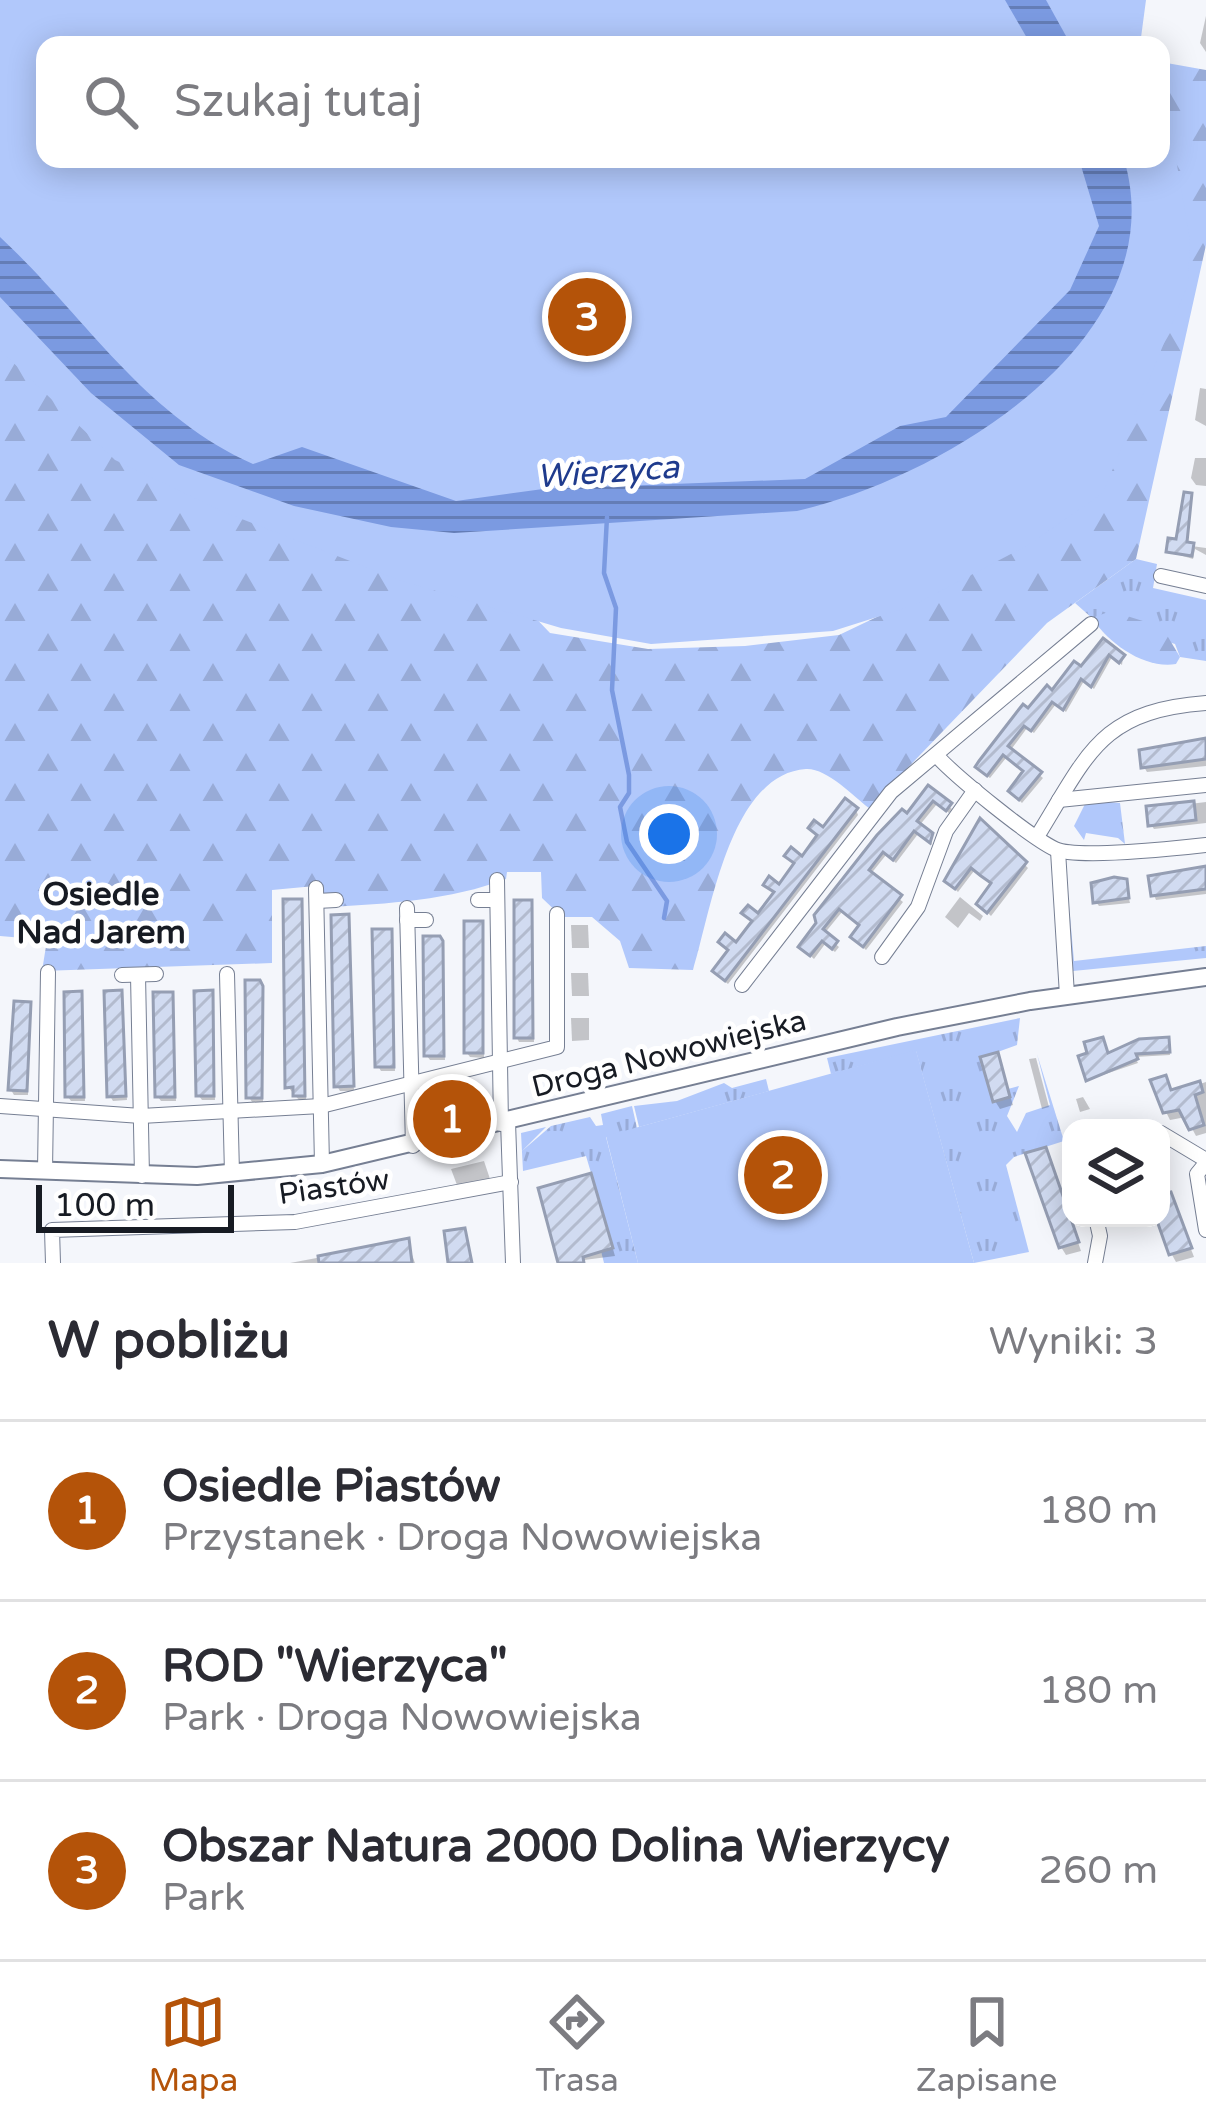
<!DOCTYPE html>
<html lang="pl">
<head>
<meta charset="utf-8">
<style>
  body { margin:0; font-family:"Varela Round",sans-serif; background:#f7f7f7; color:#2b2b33 }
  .controls { position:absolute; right:36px; bottom:36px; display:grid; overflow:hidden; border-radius:24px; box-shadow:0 6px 30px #0003 }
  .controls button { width:108px; height:108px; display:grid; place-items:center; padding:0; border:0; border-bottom:3px solid #e1e1e2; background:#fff; color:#2b2b33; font:60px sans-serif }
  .scale { position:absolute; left:36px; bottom:30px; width:198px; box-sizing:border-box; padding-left:12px; border:6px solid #171b23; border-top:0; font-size:33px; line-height:42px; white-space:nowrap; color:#171b23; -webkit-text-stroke:9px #fff; paint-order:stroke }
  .you { position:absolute; left:669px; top:834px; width:42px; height:42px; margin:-30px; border:9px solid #fff; border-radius:50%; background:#1a73e8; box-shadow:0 0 0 18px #1a73e833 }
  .badge { display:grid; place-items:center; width:78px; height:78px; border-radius:50%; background:#b45309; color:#fff; font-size:39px; font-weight:700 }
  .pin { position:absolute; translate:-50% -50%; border:6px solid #fff; box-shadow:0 3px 12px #0006 }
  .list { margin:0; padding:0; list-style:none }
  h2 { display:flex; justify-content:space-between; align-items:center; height:156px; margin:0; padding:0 48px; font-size:51px }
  h2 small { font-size:39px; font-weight:400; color:#7c7c81 }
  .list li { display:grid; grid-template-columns:78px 1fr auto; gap:36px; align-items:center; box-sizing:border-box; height:180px; padding:0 48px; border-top:3px solid #e1e1e2 }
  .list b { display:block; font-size:45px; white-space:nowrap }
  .list p { margin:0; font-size:39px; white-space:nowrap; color:#7c7c81 }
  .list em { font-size:39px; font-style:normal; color:#7c7c81 }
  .icon { flex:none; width:66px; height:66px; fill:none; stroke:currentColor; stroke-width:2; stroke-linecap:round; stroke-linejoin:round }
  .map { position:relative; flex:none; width:1206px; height:1263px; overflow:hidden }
  .search { position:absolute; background:#fff; box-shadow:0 6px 30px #0003; left:36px; right:36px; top:36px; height:132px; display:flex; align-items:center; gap:30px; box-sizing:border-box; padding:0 42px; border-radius:24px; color:#7c7c81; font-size:45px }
  .sheet { height:696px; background:#fff }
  nav { display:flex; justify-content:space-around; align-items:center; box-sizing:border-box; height:168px; border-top:3px solid #e1e1e2; background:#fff; font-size:33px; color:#7c7c81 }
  nav a { display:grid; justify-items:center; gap:6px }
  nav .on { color:#b45309 }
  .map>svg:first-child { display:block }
  .grass { fill:url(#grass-tufts) }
  .forest { fill:url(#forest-firs) }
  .green { fill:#b1c8fb }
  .water { fill:url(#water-rules) }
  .shadow { fill:#0003 }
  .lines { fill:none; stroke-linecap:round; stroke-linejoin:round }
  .stream { stroke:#7b9ae1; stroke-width:4.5 }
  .building { fill:url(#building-hatch); stroke:#959eb3; stroke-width:3 }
  .minor-casing { stroke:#767f93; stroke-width:16 }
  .tertiary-casing { stroke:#767f93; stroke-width:20 }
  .minor { stroke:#fff; stroke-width:14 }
  .tertiary { stroke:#fff; stroke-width:16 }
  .labels { text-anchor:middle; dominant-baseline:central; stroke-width:10; stroke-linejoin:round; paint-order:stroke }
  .street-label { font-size:30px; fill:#171b23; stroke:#fff }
  .water-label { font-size:33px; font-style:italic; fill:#1f3b8d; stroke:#fff }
  .neighbourhood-label { font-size:33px; font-weight:bold; fill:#171b23; stroke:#fff }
</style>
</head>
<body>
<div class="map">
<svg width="1206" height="1263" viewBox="0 0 1206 1263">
  <defs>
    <pattern id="grass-tufts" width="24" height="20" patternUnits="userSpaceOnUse" patternTransform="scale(3)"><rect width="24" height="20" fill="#b1c8fb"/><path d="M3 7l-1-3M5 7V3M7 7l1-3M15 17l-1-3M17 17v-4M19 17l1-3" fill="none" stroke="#98abd7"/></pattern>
    <pattern id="forest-firs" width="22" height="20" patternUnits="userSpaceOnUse" patternTransform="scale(3)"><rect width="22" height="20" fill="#b1c8fb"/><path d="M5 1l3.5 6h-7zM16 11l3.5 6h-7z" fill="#98abd7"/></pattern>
    <pattern id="water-rules" width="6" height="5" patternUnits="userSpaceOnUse" patternTransform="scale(3)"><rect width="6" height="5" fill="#7b9ae1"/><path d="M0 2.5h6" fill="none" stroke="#647db6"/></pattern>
    <pattern id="building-hatch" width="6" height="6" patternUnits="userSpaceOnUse" patternTransform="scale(3)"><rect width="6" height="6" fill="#d1dbf1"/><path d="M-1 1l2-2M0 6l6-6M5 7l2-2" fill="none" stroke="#b3bbce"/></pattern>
  </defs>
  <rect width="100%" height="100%" fill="#f4f6fb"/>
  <g class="grass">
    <path d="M1136,559L1157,564L1153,588L1206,600V661L1180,657L1175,644L1092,618L1075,603Z"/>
    <path d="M1087,800L1120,803L1125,844L1118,838L1086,833L1084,840L1074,826Z"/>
    <path d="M1069,905L1074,961L1206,946V958L1073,971Z"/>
    <path d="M1020,1018L1017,1045L981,1058L993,1101L1010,1097L1008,1089L1019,1086L1007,1116L1017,1132L1026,1113L1050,1105L1037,1054L1064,1141L1014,1157L1006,1165L1029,1252L974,1263L916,1051L831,1074L827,1058Z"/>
    <path d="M766,1079L769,1091L639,1127L634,1106L677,1101L724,1083L732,1088Z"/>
    <path d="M632,1106L637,1128L606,1137L638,1263H604L601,1251L613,1247L586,1156L523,1171L521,1133L546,1127L522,1151L551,1126L590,1117L596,1126L603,1125L601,1114Z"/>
  </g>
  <g class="forest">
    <path d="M1161,62L1206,70V245L1136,559L1047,623L869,808C853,796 827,768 806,769C730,774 711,912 693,970L629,968L620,941L592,917H562L542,898L541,872H507L506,879C451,900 387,904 328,907L315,886L272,890V963L42,971L47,940L0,936V297L454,533L550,633L648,649L745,646L839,635L904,604L1161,159Z"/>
    <path d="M1111,611L1162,627L1180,657L1176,664C1145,669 1110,645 1092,618Z"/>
  </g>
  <g class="green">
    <path d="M0,0H1146L1140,45H45V159H1161V123L1173,142L1190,240L1188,284L1103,493L1028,545L912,606L833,631L651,644L561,628L399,580L226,513L115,460L0,350Z"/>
    <path d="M916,1050L974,1263H638L606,1136Z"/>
  </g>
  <g class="water">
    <path d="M1005,0H1046L1071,45H1031Z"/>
    <path d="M1079,159H1124C1177,338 943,478 797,511L454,533L391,527L294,506L179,465L91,393L0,297V237C85,316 143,415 253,464L302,447L456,501L543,489L805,479L900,426L946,417L1070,290L1099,226Z"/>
  </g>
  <g class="shadow">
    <path d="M1206,16V52L1200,43Z"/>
    <path d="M1200,388L1206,389V426L1195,420Z"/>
    <path d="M1195,458H1206V486L1196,485L1191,478Z"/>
    <path d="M1190,496L1184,545L1206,548V555L1195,549L1193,559L1169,552L1178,542Z"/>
    <path d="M1104,642L1123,657L1122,665L1112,657L1094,689L1084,681L1066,712L1056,704L1034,733L1027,728L1010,751L1043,778L1022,803L1011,792L1026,772L1006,758L990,778L981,772L1029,712L1082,671Z"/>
    <path d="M1206,745V766L1147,772L1144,767Z"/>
    <path d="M929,789L952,809L949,813L937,804L919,826L931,835L932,845L918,834L896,863L886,855L870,875L903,902L866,950L854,938L862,927L842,912L824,934L839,947L835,952L825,944L814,959L801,947Z"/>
    <path d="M1206,802V823L1154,829L1151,825L1149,809Z"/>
    <path d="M856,810L858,815L728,984L718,976L715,972L730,952L721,943L737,946L776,894L767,885L780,888L820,837L811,828L824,831Z"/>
    <path d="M981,822L1028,868L991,916L979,904L993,885L974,871L958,892L947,881Z"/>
    <path d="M1206,873V894L1156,900L1154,895Z"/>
    <path d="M1125,882L1130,903L1099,906L1096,902Z"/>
    <path d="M960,897L983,916L980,921L969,913L958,928L945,917Z"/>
    <path d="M300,902L306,1100H299L288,1087Z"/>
    <path d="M531,903L534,1042H519L517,1038Z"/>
    <path d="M347,917L354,1091H340L337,1086Z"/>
    <path d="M482,924L484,1058L470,1057L467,1053Z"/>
    <path d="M571,925H588L589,948H572Z"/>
    <path d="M390,932L395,1071H381L378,1066Z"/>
    <path d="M441,943L445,1060H430L427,1056Z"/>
    <path d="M571,973H588L589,996H572Z"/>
    <path d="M261,987L263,1102H252L249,1097Z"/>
    <path d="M121,993L127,1100L113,1101L110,1096Z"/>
    <path d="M212,993L215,1100H202L199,1096Z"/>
    <path d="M81,994L85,1101H71L68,1097Z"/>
    <path d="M171,995L176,1101H161L158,1097Z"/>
    <path d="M29,1005L28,1095H14L11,1090Z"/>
    <path d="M571,1018H589V1040L572,1041Z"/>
    <path d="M1169,1044L1170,1055L1135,1057L1138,1063L1088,1080L1082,1058Z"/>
    <path d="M997,1056L1013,1105L1000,1109L995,1101Z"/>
    <path d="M1036,1058L1049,1107L1042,1109L1029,1059Z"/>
    <path d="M1206,1082V1133L1196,1136L1186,1117L1170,1120L1166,1112L1171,1093Z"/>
    <path d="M1083,1097L1090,1109L1080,1112L1076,1099Z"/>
    <path d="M1049,1159L1081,1251L1066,1255L1061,1247Z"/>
    <path d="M484,1161L490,1179L457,1185L451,1169Z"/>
    <path d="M1161,1181L1168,1189L1194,1257L1176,1262L1171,1253L1159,1218Z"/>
    <path d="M594,1184L615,1256L561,1263Z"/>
    <path d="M407,1241L415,1263H290Z"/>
  </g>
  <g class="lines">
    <path class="stream" d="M607,517L604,573L616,608L612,690L629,775V793L620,807L627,842L667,901L664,918"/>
  </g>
  <g class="building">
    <path d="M1184,492L1192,493L1187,542L1194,543L1192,556L1166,552L1168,538L1176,539Z"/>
    <path d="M1103,638L1125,655L1119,663L1109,655L1091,687L1081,679L1063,710L1052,702L1031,731L1024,726L1008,746L1042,772L1019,800L1008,791L1023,771L1003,755L987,776L975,767L979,761L1023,704L1028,708L1047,685L1052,690L1074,661L1081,666Z"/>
    <path d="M1206,738V759L1141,768L1139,750Z"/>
    <path d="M928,785L952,803L946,811L933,801L917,821L933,833L930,843L914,831L893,860L883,852L869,870L902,895L863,947L850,937L859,925L839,909L823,929L838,941L832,949L822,941L810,956L798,947L816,923L814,915L877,835L902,809L907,813Z"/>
    <path d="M845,798L858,808L725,981L712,971L728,950L718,942L725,933L736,942L752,921L741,913L748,905L758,913L774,892L763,885L769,876L779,884L794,863L784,856L791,847L802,856L817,835L808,828L814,820L823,827Z"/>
    <path d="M1194,801L1196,820L1148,826L1146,806Z"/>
    <path d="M980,818L1027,862L987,913L976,904L991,883L981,876L971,868L955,889L944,881Z"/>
    <path d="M1206,866V889L1151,896L1148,876Z"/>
    <path d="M1114,877L1127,879L1129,898L1093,903L1091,883Z"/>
    <path d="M283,899H302L305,1096H293V1087L285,1088Z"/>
    <path d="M514,900H532L533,1038H514Z"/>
    <path d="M349,914L354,1086L334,1087L331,915Z"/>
    <rect x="464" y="921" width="19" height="132"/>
    <path d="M372,929H392L394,1067H375Z"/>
    <path d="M423,936H440L443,941L444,1056H424Z"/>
    <path d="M245,980H260L263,986L262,1098H246Z"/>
    <path d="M122,990L126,1096L107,1097L104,991Z"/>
    <path d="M213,990L214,1096H196L194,991Z"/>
    <path d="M82,991L84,1097H65L64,992Z"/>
    <path d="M153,992H173L175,1097H155Z"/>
    <path d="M14,1001L31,1002L27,1091L8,1090Z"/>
    <path d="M1103,1037L1108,1053L1139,1039L1169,1037L1170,1052L1136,1054L1138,1059L1086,1081L1078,1056L1087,1053L1084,1042Z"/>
    <path d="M998,1052L1010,1097L993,1102L980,1057Z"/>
    <path d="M1166,1075L1171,1090L1200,1081L1203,1092L1195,1095L1204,1125L1189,1130L1179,1110L1163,1113L1150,1080Z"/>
    <path d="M1046,1147L1079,1242L1059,1248L1025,1153Z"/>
    <path d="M591,1173L613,1248L583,1257L584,1263H558L538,1188Z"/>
    <path d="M1171,1192L1192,1248L1169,1255L1156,1218H1161V1194Z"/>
    <path d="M465,1228L472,1263H448L444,1231Z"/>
    <path d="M409,1238L412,1263H319L318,1256Z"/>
  </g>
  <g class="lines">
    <g class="minor-casing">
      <g id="minor">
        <path d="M1161,576L1206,586"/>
        <path d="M937,756C956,777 1030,837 1055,849C1076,859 1179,848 1206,845"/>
        <path d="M1059,800L1206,785"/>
        <path d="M1038,835C1089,752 1101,711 1206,703"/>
        <path d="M1058,851L1067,995"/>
        <path d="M497,880L501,1124"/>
        <path d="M316,888L322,1164"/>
        <path d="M478,900H497"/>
        <path d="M317,901L336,900"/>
        <path d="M407,908L413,1146"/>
        <path d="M407,920H426"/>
        <path d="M882,957L918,907L946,831L975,790"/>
        <path d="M227,974L232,1173"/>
        <path d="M122,975L156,974"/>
        <path d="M138,975L142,1176"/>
        <path d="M742,985L891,792L1091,624"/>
        <path d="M0,1106L141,1116L321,1106L557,1047V914"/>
        <path d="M508,1122L513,1263"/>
        <path d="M1161,1133L1206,1160"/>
        <path d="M1206,1163L1197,1174L1206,1230"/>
        <path d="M45,1171L48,972"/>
        <path d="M53,1263L52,1230L295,1222L511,1182"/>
        <path d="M1095,1263L1100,1236L1096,1218"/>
      </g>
    </g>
    <g class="tertiary-casing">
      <path id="tertiary" d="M0,1169L197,1176L322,1164L897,1027L1030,1001L1206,977"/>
    </g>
    <use href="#minor" class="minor"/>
    <use href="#tertiary" class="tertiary"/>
  </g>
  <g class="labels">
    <g class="street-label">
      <text transform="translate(669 1054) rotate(-14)">Droga Nowowiejska</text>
      <text transform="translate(334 1187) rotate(-8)">Piastów</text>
    </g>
    <g class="water-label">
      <text transform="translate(608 472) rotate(-4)">Wierzyca</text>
    </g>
    <g class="neighbourhood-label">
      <text x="101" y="894">Osiedle<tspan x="101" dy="38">Nad Jarem</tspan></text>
    </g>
  </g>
</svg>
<div class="controls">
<button><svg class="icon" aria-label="layers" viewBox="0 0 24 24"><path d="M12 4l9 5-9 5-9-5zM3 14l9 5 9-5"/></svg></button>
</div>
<div class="scale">100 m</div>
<div class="you"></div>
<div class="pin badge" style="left:452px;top:1119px">1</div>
<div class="pin badge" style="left:783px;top:1175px">2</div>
<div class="pin badge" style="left:587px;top:317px">3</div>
<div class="search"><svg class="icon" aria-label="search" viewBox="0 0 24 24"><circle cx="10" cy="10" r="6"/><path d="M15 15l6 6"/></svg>Szukaj tutaj</div>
</div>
<section class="sheet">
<h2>W pobliżu<small>Wyniki: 3</small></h2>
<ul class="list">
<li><span class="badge">1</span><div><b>Osiedle Piastów</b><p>Przystanek · Droga Nowowiejska</p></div><em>180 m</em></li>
<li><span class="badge">2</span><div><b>ROD &quot;Wierzyca&quot;</b><p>Park · Droga Nowowiejska</p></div><em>180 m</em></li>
<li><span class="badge">3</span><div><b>Obszar Natura 2000 Dolina Wierzycy</b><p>Park</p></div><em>260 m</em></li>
</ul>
</section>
<nav>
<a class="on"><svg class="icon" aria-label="map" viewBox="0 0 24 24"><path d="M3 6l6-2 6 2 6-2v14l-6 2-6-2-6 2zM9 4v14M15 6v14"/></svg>Mapa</a>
<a><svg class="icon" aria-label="directions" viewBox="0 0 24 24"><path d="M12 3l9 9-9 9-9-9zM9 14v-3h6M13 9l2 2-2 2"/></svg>Trasa</a>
<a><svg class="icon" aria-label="saved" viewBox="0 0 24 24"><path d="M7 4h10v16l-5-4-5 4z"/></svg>Zapisane</a>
</nav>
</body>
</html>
